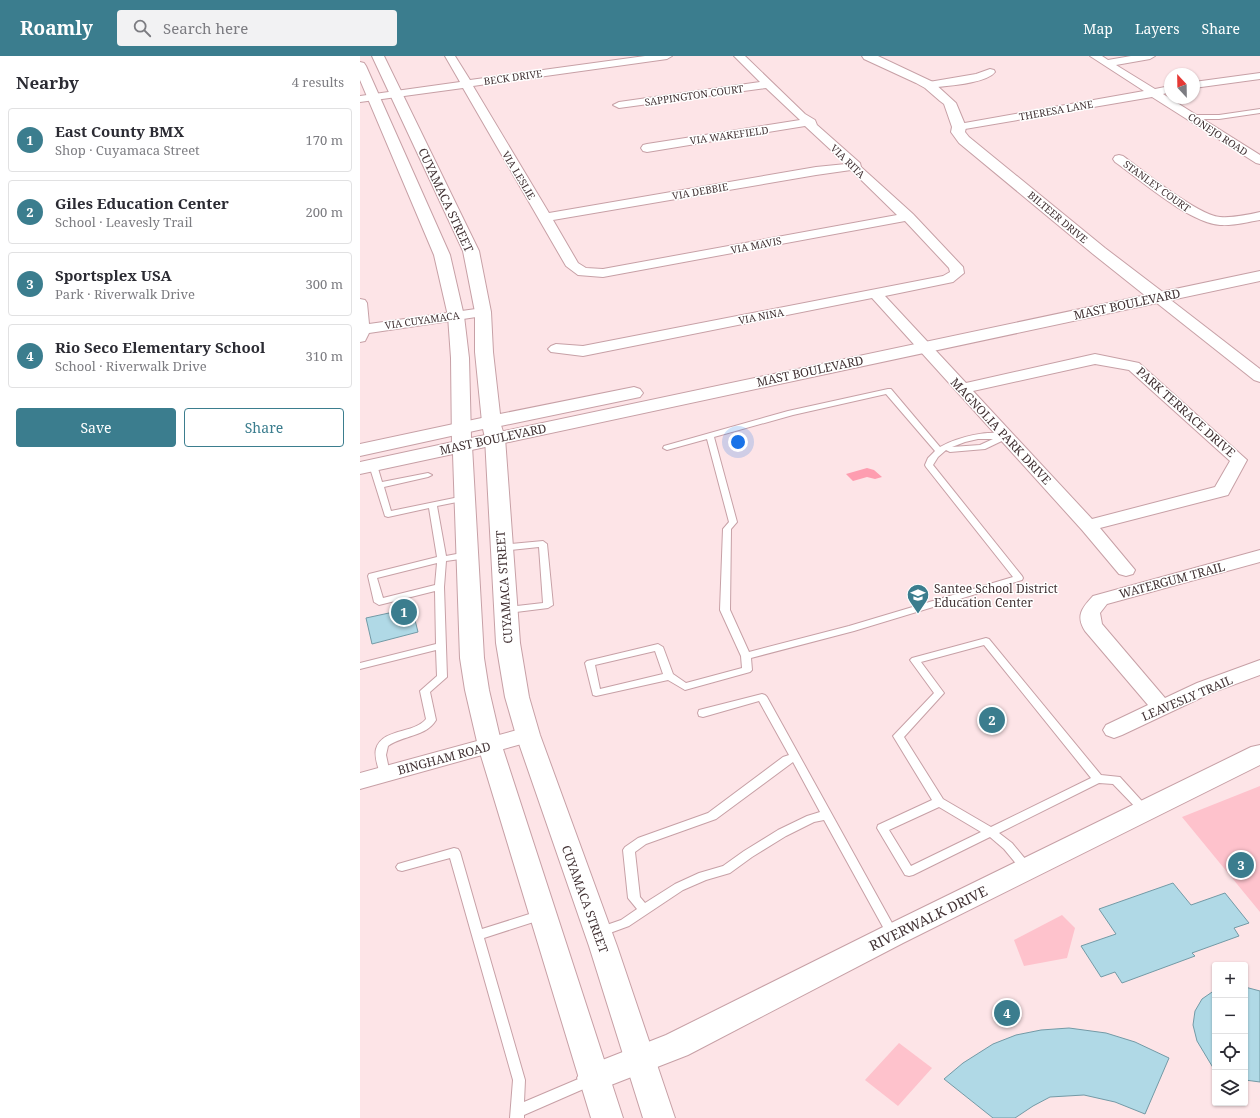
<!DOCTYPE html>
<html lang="en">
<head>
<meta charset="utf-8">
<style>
  body { margin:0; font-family:"Noto Serif",serif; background:#f2f2f3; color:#2b2b33 }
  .controls { position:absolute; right:12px; bottom:12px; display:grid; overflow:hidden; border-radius:4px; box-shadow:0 1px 3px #0004 }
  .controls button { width:36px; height:36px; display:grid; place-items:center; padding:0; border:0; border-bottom:1px solid #e1e1e2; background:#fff; color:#2b2b33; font:20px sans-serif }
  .compass { position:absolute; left:804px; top:12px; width:36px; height:36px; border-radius:50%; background:#fff; box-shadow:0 1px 3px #0004; rotate:338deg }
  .you { position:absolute; left:378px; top:386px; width:14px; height:14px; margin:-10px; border:3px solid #fff; border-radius:50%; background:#1a73e8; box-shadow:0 0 0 6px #1a73e833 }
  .badge { display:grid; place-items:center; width:26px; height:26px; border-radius:50%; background:#3b7d8e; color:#fff; font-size:13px; font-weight:700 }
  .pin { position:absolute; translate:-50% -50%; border:2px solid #fff; box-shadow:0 1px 4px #0006 }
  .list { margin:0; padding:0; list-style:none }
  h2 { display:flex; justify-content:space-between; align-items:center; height:52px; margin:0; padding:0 16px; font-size:17px }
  h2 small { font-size:13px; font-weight:400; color:#7c7c81 }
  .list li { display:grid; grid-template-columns:26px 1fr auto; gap:12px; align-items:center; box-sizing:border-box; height:64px; margin:0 8px 8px; padding:0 8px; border:1px solid #e1e1e2; border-radius:4px }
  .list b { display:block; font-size:15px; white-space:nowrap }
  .list p { margin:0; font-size:13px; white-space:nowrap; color:#7c7c81 }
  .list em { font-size:13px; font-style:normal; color:#7c7c81 }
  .actions { display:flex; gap:8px; padding:12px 16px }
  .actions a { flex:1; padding:9px 0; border:1px solid #3b7d8e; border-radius:4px; text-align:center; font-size:14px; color:#3b7d8e }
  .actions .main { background:#3b7d8e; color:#fff }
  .icon { flex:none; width:22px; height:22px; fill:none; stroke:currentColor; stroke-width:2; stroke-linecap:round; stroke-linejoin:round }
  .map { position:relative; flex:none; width:900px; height:1062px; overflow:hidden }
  header { display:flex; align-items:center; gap:24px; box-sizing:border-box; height:56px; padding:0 20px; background:#3b7d8e; color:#fff }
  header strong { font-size:19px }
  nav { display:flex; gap:22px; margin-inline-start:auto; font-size:14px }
  .search { width:280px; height:36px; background:#f2f2f3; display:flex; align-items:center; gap:10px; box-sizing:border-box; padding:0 14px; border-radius:4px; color:#7c7c81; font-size:15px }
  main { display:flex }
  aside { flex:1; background:#fff }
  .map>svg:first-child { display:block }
  .green { fill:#fec2cc }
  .water { fill:#fe9db0 }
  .building { fill:#b0d9e6; stroke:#739aa6 }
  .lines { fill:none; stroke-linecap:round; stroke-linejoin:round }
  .service-casing { stroke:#c7a0a6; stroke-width:2 }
  .minor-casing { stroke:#c7a0a6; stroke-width:2 }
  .tertiary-casing { stroke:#c7a0a6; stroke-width:2 }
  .secondary-casing { stroke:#c7a0a6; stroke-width:2 }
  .primary-casing { stroke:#c7a0a6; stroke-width:2 }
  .service { fill:#fff; fill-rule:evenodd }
  .minor { fill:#fff; fill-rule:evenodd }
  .tertiary { fill:#fff; fill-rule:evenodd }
  .secondary { fill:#fff; fill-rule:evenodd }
  .primary { fill:#fff; fill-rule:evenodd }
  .labels { text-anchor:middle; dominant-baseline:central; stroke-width:3; stroke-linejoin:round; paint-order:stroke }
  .far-street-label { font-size:10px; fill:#433335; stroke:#fff }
  .street-label { font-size:12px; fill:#433335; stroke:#fff }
  .poi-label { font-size:12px; fill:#433335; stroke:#fff; text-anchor:start }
  .near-street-label { font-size:14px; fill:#433335; stroke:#fff }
</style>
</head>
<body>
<header>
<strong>Roamly</strong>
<div class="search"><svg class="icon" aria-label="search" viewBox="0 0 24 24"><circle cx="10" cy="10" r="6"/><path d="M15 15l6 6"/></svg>Search here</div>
<nav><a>Map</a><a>Layers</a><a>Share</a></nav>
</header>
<main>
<aside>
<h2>Nearby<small>4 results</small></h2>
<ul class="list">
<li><span class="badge">1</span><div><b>East County BMX</b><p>Shop · Cuyamaca Street</p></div><em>170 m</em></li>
<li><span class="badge">2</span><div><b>Giles Education Center</b><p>School · Leavesly Trail</p></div><em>200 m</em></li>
<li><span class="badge">3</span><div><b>Sportsplex USA</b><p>Park · Riverwalk Drive</p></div><em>300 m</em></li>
<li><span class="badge">4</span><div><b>Rio Seco Elementary School</b><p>School · Riverwalk Drive</p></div><em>310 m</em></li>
</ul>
<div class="actions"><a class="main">Save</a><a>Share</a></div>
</aside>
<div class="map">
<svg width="900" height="1062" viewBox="0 0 900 1062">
  <rect width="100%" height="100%" fill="#fde4e7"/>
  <g class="green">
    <path d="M900,730V856L822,761Z"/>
    <path d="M702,859L715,872L707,902L664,910L654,884Z"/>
    <path d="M539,987L572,1012L538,1050L505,1024Z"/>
  </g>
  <path class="water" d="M507,412L514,414L522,421L515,423L507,421L493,425L486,418Z"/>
  <g class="building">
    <path d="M52,552L58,576L12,588L6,562Z"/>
    <path d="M813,827L831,849L865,837L889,867L874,872L879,880L832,897L835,900L762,927L755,916L741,921L721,890L756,878L739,853Z"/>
    <path d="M885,931L900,935V1026L885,1024Z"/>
    <path d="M855,934V1015L837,985L833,969L835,955L842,943Z"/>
    <path d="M709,972L746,977L775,986L809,1002L785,1058L755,1046L724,1039L690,1041L673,1050L655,1062H633L584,1023L603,1007L633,988L656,979L681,974Z"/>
  </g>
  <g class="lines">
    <g class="service-casing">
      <g id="service">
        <path d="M900,53V57L859,63H833L830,61L833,59H859Z"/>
        <path d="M528,333H531L580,391C598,381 627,374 648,378L649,380L648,382L625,393L590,396L586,394L578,401L573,409L662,520L663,522L662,524L494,575L391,602L392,614L390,616L325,634L308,624L236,640L233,639L225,607L227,605L298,588L303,591L313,618L326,627L382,612L381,600L360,554L363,473L369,466L347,383L307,394L303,392L304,390L428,355ZM526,338L575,395L568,402L565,409L566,411L653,521L489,570L389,596L370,554L371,473L377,466L354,381L433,359ZM618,383H633L620,389L592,391L605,386ZM295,595L303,618L240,633L235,609Z"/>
        <path d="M10,407H16L17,409L22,426L68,417L72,419L68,421L24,431L31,455L104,440H107L108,442L107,444L77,450L86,500L107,496L111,499L107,502L86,505L84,531L87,621L70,636L76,664C66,681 43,679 28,690L26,699L30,718L29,721L25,722L21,721L20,718C18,711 14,700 16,693C22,672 54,678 66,663L60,635L77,620L76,594L0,613V607L76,588L75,535L19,549L14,546L8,520L9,518L77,501L69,452L28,461L25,460L9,409ZM77,507L75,529L23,542L17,522Z"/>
        <path d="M183,485L187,488L193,549L188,552L147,557L144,556L142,554L147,551L183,547L179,491L141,495L137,492L141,489Z"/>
        <path d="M626,582L629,583L741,719L760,721L790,754L789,757L785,758L781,757L753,728L739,727L639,777L652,787L671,810L673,813L671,816L667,817L663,816L644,793L630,781L553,819L549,820L545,819L517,772L518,769L572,744L533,680L574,637L550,604L552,602ZM624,589L731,722L631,771L583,743L544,681L584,637L561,606ZM579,751L621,776L551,810L529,774Z"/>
        <path d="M402,638L405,639L407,641L537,876L539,879L537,882L533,884L529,882L464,764L454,766L426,780L392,801L370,817L346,824L323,834L269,870L239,881L235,879L233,876L235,873L261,864L277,853L268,842L263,794L265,791L278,782L348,757L423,701L429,699L399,645L343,661L339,660L338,657L339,654ZM433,706L460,756L447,760L418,774L384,795L363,810L339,817L315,828L285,847L280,841L275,796L286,788L356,763Z"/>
        <path d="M94,792L98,793L100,796L122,873L182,854L186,856L188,859L186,862L124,882L165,1024L164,1046L230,1018L235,1020L236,1024L235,1028L164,1059V1062H150L153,1024L90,802L42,815L38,814L36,811L38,808Z"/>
      </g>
    </g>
    <g class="minor-casing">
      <g id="minor">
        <path d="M85,0H95L110,24L285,0H312L307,3L113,30L189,157L456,111L486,108L445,70L287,96L283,95L281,92L283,89L287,88L440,64L406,32L259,52L253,49L259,46L400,26L374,0H385L445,58L455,64L457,69L500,107L501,111L553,158L603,211L604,217L593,226L525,240L606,327L735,298L779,307L887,404L868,439L740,472L775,514L773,518L766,520L759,518L722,474L512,242L223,300L191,296L188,293L191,290L196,288L223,290L583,220L590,216L589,212L545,165L243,221L218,219L206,210L103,32L0,46V40L100,26ZM491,114L537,159L243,213L226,212L218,207L193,164L456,119ZM735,308L769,314L870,405L855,431L732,463L613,335Z"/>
        <path d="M730,0H742L748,4L771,0H795L790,3L756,9L795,33L810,30V36L803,38L900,99V108L896,107L792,41L599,74L595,73L593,71L595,69L599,68L784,35Z"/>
        <path d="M630,13L634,14L635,16C626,28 584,30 569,32L564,29L569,26L616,18Z"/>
        <path d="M900,17V23L834,32V26Z"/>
        <path d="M759,99L763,100C784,115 837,159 860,161C873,162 887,159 900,156V164C887,166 873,170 860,169C828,166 782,125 755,106L753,103L755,100Z"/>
        <path d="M798,237L803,238L900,313V326L894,324L793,244L791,241L793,238Z"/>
        <path d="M0,243L5,244L7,247L9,268L123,252L128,253L130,256L128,259L123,260L9,277L5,285L0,286Z"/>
        <path d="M900,494V506L747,548L740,557L742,568L805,642L837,627L900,604V619L851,637L762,679L754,682L746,679L743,674L746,669L788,649L725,575C715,559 723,551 733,540Z"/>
        <path d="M168,671L176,674L179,679L176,684L0,733V717Z"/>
      </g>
    </g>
    <g class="tertiary-casing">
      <g id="tertiary">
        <path d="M502,0H518L573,26L596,47L606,71L605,76L609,81L745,192L804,237L806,241L804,245L798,246L792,245L733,198L599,87L591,76L592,71L584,48L580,45L565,32L556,27L504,3Z"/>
        <path d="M900,689V709L543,887L328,999L233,1036L222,1032L217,1022L222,1012L306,979L523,871L891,691Z"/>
      </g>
    </g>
    <g class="secondary-casing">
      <g id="secondary">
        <path d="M12,0H24L119,195L131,256L133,296L140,358L274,331L280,333L283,337L280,341L131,372L124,370L122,366L115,296V256L103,195Z"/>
        <path d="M0,6L4,7L6,10L90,199L104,260L109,302L111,382L900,215V225L102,396L95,394L92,390L91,302L88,260L74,199L0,24Z"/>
      </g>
    </g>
    <g class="primary-casing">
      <g id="primary">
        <path d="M131,360L138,362L140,366L145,382L160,587L169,641L180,679L257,890L315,1062H283L229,890L156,679L145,641L136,587L125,382L123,373L0,400V388Z"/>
        <path d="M102,384L109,386L112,390L124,602L129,634L142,690L263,1062H231L118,690L105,634L100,602L93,398L0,418V406Z"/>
      </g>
    </g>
    <use href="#service" class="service"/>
    <use href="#minor" class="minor"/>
    <use href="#tertiary" class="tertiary"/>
    <use href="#secondary" class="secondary"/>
    <use href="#primary" class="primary"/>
  </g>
  <defs>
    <g id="school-pin" transform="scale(1.15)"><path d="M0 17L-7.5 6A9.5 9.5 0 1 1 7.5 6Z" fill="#3b7d8e" stroke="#fff"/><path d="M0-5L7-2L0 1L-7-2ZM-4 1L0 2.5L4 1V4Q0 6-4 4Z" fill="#fff"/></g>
  </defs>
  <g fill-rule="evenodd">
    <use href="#school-pin" x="558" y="539"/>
  </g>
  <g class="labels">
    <g class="far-street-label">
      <text transform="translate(153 21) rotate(-8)">BECK DRIVE</text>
      <text transform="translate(334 39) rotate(-8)">SAPPINGTON COURT</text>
      <text transform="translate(696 54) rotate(-10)">THERESA LANE</text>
      <text transform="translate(858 78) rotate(33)">CONEJO ROAD</text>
      <text transform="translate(369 79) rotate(-8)">VIA WAKEFIELD</text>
      <text transform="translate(488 105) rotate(44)">VIA RITA</text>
      <text transform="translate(159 119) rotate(59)">VIA LESLIE</text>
      <text transform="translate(797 130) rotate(36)">STANLEY COURT</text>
      <text transform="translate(340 135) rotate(-10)">VIA DEBBIE</text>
      <text transform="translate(698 161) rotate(40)">BILTEER DRIVE</text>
      <text transform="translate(396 189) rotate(-11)">VIA MAVIS</text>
      <text transform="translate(401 260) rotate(-11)">VIA NINA</text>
      <text transform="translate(62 264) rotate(-8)">VIA CUYAMACA</text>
    </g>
    <g class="street-label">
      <text transform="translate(86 144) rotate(65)">CUYAMACA STREET</text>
      <text transform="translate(767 248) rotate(-12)">MAST BOULEVARD</text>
      <text transform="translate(450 315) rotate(-12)">MAST BOULEVARD</text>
      <text transform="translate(826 356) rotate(42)">PARK TERRACE DRIVE</text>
      <text transform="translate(641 375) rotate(47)">MAGNOLIA PARK DRIVE</text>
      <text transform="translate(133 383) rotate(-12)">MAST BOULEVARD</text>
      <text transform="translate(812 524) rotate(-15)">WATERGUM TRAIL</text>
      <text transform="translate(144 531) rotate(-94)">CUYAMACA STREET</text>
      <text transform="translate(827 642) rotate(-23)">LEAVESLY TRAIL</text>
      <text transform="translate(84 702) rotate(-15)">BINGHAM ROAD</text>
      <text transform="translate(225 843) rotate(70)">CUYAMACA STREET</text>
    </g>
    <g class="poi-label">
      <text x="574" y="532">Santee School District<tspan x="574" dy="14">Education Center</tspan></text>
    </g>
    <g class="near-street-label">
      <text transform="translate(568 862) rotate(-26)">RIVERWALK DRIVE</text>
    </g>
  </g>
</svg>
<div class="controls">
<button>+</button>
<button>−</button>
<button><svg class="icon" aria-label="locate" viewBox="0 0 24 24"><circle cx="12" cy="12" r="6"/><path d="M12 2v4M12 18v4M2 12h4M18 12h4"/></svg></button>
<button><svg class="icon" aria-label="layers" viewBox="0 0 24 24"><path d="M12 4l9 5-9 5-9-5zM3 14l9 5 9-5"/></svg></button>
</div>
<svg class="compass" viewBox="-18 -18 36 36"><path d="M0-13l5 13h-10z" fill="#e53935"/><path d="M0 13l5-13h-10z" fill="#7c7c81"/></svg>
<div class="you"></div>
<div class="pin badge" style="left:44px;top:556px">1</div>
<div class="pin badge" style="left:632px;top:664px">2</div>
<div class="pin badge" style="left:881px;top:809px">3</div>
<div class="pin badge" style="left:647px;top:957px">4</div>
</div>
</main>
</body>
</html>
